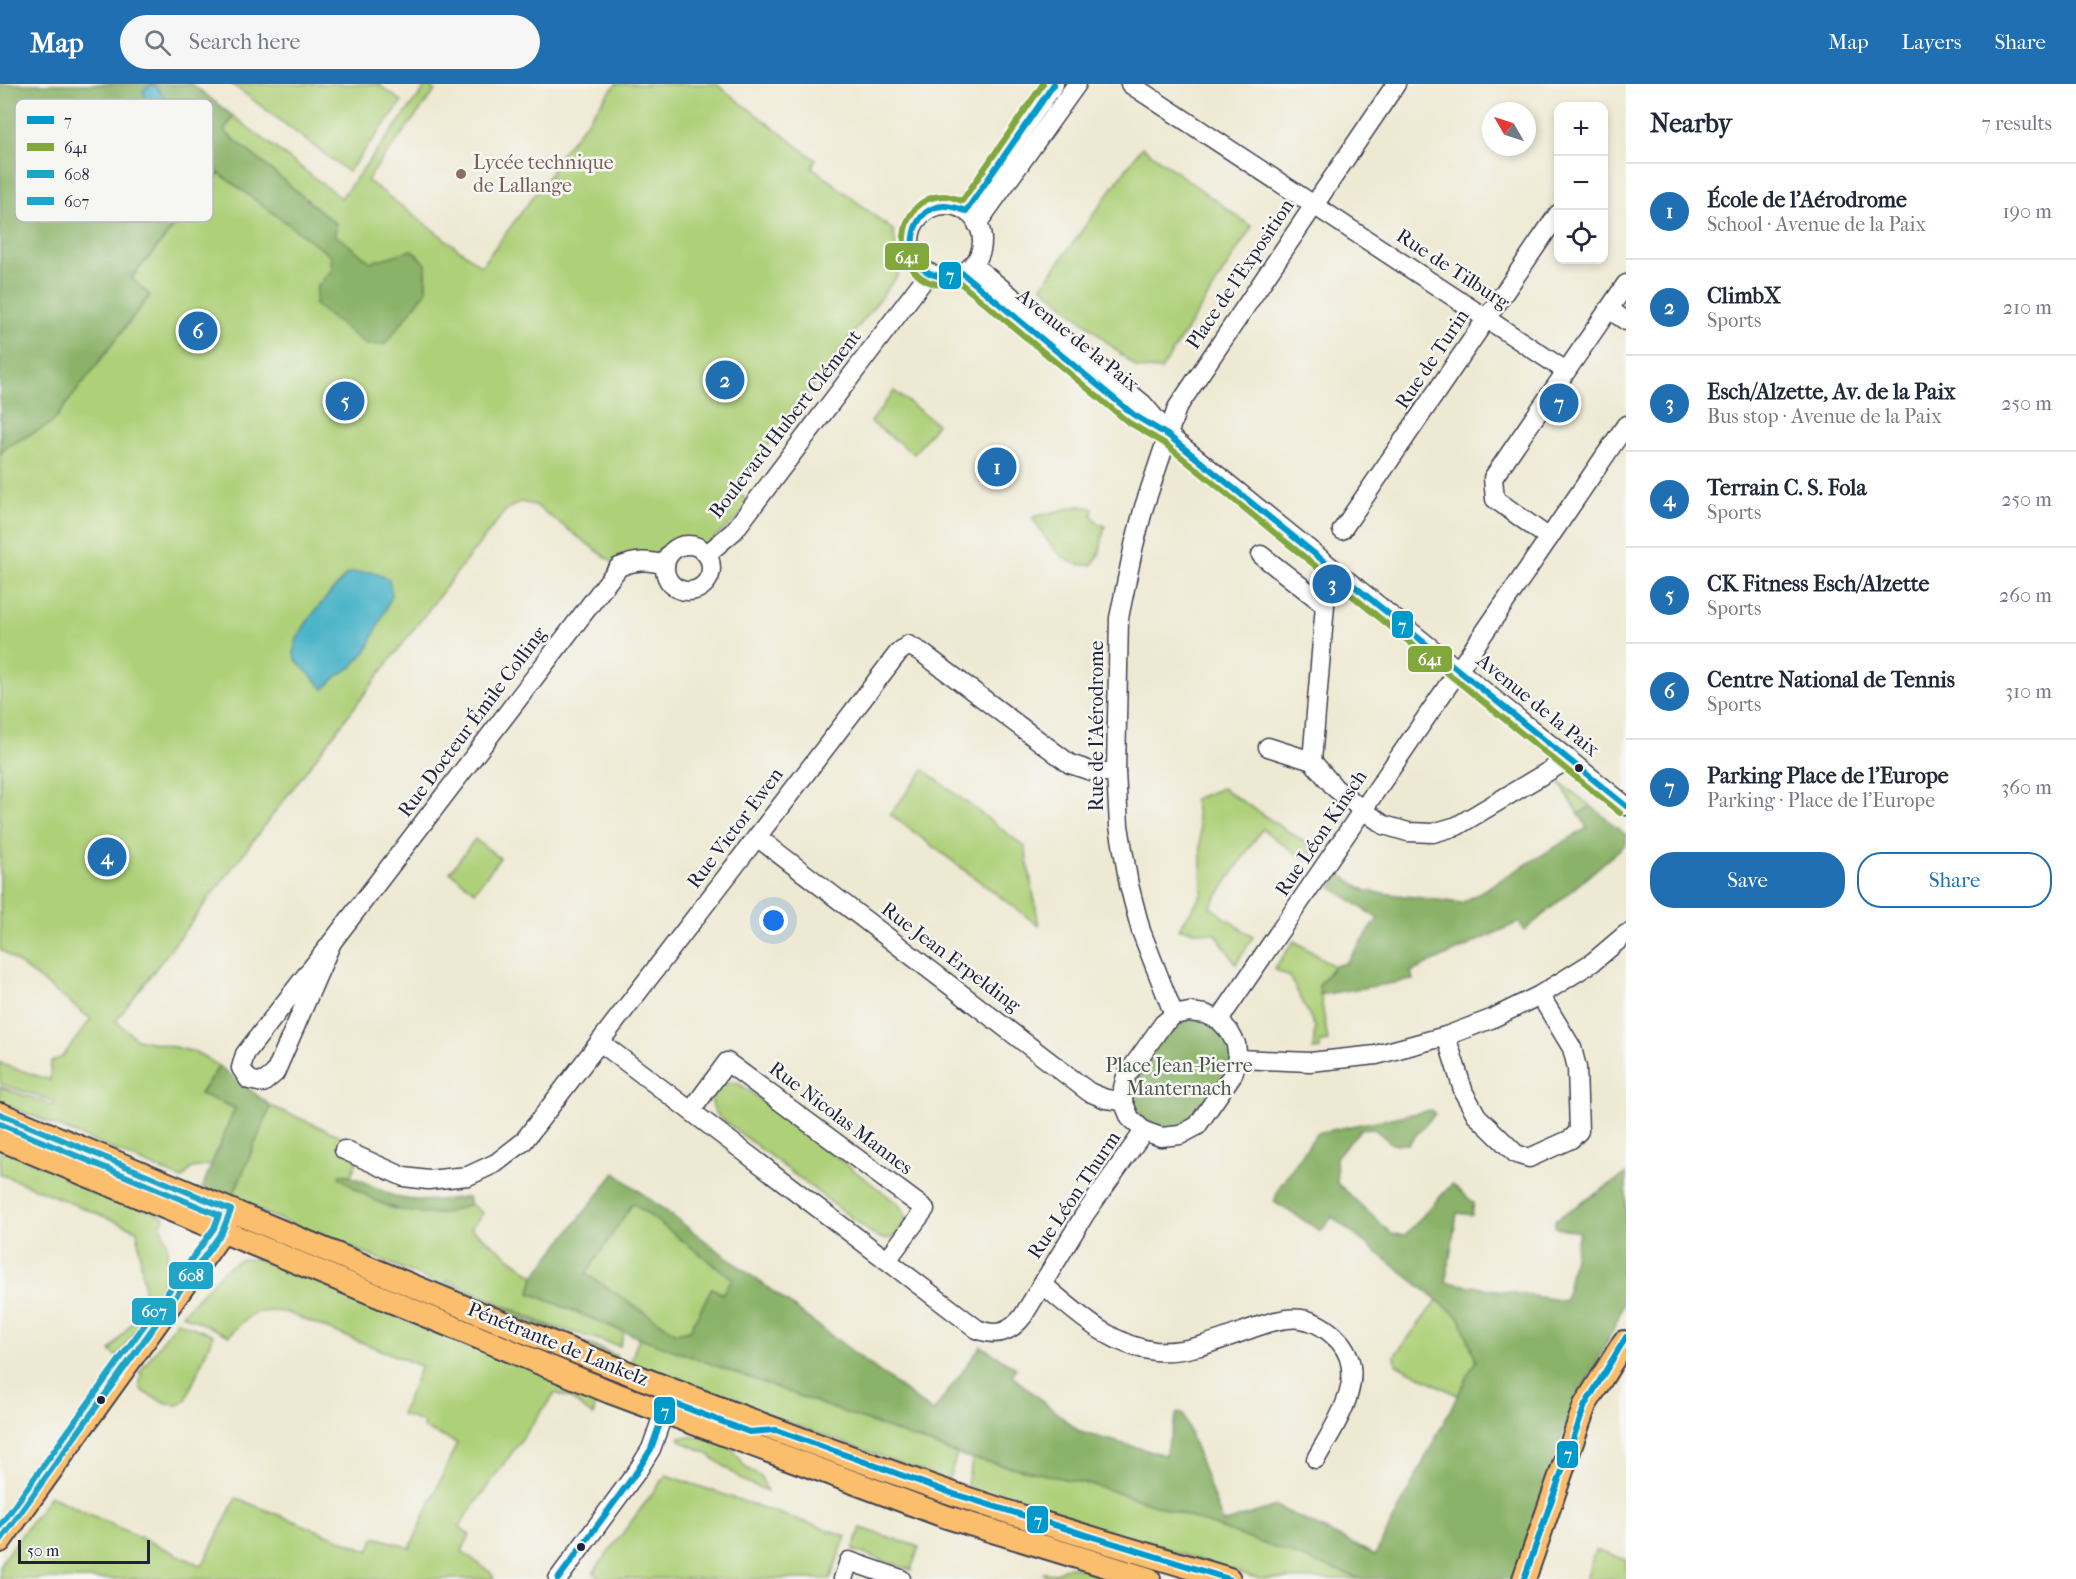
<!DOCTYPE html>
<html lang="en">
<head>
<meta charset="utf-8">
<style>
  body { margin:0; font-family:"IM FELL French Canon",serif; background:#f6f6f7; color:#1f2937 }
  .controls { position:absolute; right:18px; top:18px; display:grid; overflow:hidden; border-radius:12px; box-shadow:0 3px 9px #0003 }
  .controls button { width:54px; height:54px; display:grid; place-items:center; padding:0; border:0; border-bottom:2px solid #e0e1e3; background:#fff; color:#1f2937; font:30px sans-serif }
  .compass { position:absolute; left:1482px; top:18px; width:54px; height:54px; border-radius:50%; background:#fff; box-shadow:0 3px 9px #0003; rotate:309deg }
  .scale { position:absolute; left:18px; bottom:15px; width:132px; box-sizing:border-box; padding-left:6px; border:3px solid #22223b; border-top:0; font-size:16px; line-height:21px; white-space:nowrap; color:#22223b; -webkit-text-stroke:4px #f6f6f2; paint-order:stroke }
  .you { position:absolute; left:774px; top:837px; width:21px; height:21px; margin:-15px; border:4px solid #fff; border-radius:50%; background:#1a73e8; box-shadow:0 0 0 9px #1a73e833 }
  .badge { display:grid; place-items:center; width:39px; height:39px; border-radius:50%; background:#1f6fb2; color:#fff; font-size:20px; font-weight:700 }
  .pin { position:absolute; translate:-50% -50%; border:3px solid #fff; box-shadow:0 2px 6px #0006 }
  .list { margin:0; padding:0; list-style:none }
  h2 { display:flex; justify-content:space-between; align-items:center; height:78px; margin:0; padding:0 24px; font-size:26px }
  h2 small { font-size:20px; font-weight:400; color:#747a83 }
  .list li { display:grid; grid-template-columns:39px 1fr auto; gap:18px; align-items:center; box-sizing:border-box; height:96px; padding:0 24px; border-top:2px solid #e0e1e3 }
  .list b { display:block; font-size:22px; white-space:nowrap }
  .list p { margin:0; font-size:20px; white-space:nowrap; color:#747a83 }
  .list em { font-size:20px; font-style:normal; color:#747a83 }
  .actions { display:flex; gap:12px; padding:18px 24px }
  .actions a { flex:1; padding:14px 0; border:2px solid #1f6fb2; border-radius:24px; text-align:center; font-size:21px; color:#1f6fb2 }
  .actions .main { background:#1f6fb2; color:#fff }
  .icon { flex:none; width:33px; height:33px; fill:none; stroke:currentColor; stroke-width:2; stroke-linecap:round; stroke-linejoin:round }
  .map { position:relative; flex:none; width:1626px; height:1495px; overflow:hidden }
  header { display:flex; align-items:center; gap:36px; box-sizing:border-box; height:84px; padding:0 30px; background:#1f6fb2; color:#fff }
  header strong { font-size:28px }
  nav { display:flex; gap:33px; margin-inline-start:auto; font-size:21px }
  .search { width:420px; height:54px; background:#f6f6f7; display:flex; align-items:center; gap:15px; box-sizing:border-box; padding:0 21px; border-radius:33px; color:#747a83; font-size:22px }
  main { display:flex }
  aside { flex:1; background:#fff }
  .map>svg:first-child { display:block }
  .green { fill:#aed078; stroke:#68795a; stroke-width:1.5 }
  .forest { fill:#8ab268; stroke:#566a52; stroke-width:1.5; fill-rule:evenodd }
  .water { fill:#4ab3c8; stroke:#366a82; stroke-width:1.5 }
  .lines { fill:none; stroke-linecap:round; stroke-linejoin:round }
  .minor-casing { stroke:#414052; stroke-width:21 }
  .major-casing { stroke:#414052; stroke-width:26 }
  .minor { stroke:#fff; stroke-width:18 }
  .major { stroke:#fabe6d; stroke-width:22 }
  .bus-1-casing { stroke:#f6f6f2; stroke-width:10 }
  .bus-2-casing { stroke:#f6f6f2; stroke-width:10 }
  .bus-3-casing { stroke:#f6f6f2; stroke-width:10 }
  .bus-4-casing { stroke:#f6f6f2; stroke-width:10 }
  .bus-1 { stroke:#09c; stroke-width:6 }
  .bus-2 { stroke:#82a83c; stroke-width:6 }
  .bus-3 { stroke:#1fa5c8; stroke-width:6 }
  .bus-4 { stroke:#1fa5c8; stroke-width:6 }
  .education-dot { fill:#8d6e63; stroke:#f6f6f2; stroke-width:2 }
  .bus-dot { fill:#22223b; stroke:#f6f6f2; stroke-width:2 }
  .labels { text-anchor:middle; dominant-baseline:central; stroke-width:5; stroke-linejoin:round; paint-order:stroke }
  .education-label { font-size:20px; fill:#785e54; stroke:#f6f6f2; text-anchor:start }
  .street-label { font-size:20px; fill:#22223b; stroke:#f6f6f2 }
  .park-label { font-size:20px; fill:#4c564d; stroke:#f6f6f2 }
  .key { fill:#f6f6f2; stroke:#b6b6bb; stroke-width:1.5 }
  .key-label { font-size:16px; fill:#22223b }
  .line-badge { stroke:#f6f6f2; stroke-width:2 }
  .badge-label { font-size:16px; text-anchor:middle; font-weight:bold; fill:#fff }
</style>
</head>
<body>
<header>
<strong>Map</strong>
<div class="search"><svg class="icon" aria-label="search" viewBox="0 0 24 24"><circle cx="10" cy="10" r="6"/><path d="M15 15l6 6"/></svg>Search here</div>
<nav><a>Map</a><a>Layers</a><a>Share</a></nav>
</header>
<main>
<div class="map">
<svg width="1626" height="1495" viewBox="0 0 1626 1495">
  <rect width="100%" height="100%" fill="#f6f6f2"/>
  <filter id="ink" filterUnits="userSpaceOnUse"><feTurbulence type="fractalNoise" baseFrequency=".0167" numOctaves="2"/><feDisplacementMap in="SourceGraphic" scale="12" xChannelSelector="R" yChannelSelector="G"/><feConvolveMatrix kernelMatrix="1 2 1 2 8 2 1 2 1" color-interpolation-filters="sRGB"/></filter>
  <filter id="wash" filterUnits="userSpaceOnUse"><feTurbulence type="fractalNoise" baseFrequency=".008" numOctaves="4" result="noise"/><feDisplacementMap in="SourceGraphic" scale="24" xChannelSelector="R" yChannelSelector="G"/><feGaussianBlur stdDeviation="1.35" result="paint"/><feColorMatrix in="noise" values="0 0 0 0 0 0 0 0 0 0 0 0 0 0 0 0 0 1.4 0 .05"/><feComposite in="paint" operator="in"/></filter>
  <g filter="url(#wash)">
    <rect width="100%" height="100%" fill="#eee9d2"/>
    <g class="green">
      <path d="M232,0H378L402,18L348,88Z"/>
      <path d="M616,0H716L816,76L812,83L894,147C894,162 901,176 898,191L734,406L753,421L701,465C687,459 676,462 667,474L619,483L535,421L520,418L506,426L461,483L116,937L137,955L196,968L219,982L200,1010L235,1024L211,1081L192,1084L182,1095L0,1018V1003L53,1021L55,1017L0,1000V978L4,981L50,996L51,978L62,973L91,935L0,865V370L8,362L52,339L150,211L131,195L219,89L331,172L332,186L317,203L426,208V180L412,166L371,179L335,151L336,140L224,47L233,32L341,114L427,1L435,7L367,96L481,182L554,85L551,83Z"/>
      <path d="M1142,63L1252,143L1161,286L1137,284L1042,202Z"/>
      <path d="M894,307L937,340L914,370L871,338Z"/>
      <path d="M1079,422L1093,424L1092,432L1098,439L1105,442L1099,471L1092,481C1061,485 1046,455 1032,433Z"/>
      <path d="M924,686L1025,763L1039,842L890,730Z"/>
      <path d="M1559,698L1591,722L1579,730Z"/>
      <path d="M1222,704L1315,765L1306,777L1262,745L1210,823L1253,853L1236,880L1216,850L1179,845L1202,810L1200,748L1194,715Z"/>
      <path d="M475,755L500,774L475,807L450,788Z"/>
      <path d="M1294,857L1334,882L1319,901L1328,957L1320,958V965L1313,966L1315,943L1290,893L1274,885Z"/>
      <path d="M735,998L744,1003L897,1119L904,1127L906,1137L893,1154L883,1155L874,1151L719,1033C705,1015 712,1000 735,998Z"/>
      <path d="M271,1022L348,1055L359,1073L351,1091L341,1090L358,1107L393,1125L441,1130L470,1120L483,1129L471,1144L534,1192L530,1209L624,1248L620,1262L542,1239L448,1196L445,1198L617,1272L615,1274L377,1174L231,1116Z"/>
      <path d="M0,1064L165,1133L161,1140C162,1148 167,1155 167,1163C171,1205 140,1241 117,1273L110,1267L146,1220L137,1146L0,1090Z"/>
      <path d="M632,1118L733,1195L722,1210L712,1204L689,1247L676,1249L586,1190Z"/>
      <path d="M242,1175H257L277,1180L597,1312L593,1332L570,1314L555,1309L459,1442L470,1451L462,1467L491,1489L494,1495H0V1480L50,1412L202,1482L236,1414L369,1467L375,1453L410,1464L457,1359L423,1344L424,1339L401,1330L421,1282L285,1228C255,1225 249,1229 229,1252L182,1230L225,1185Z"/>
      <path d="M1437,1216L1460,1234L1476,1276L1459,1312L1396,1280L1395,1271Z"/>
      <path d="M177,1237L213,1251L186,1316C183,1318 182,1320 178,1321C172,1322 145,1311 141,1305C139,1301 140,1296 142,1291L139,1289Z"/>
      <path d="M639,1253L957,1370L948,1397L630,1280Z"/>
      <path d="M679,1353H703L732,1364L745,1383L761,1393L767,1407L744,1397L706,1369L681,1357Z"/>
      <path d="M973,1374L1096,1402L1153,1420L1361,1495H1260L966,1403Z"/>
      <path d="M666,1391L846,1452L830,1495H600L593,1489Z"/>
      <path d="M861,1444L919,1463L911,1486L853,1466Z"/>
      <path d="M1595,1466L1626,1476V1495H1586Z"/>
      <path d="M1068,1483C1080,1483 1092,1484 1100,1495H1047L1043,1489L1054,1490Z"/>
    </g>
    <g class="forest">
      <path d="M0,0H192L233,32L224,47L336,140L335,151L371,178L412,166L426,180V208L385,260L367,261L315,221L317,203L332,186L331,172L219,89L131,194L150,211L52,339L8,362L0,370ZM157,3C162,15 173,21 185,15L170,39Z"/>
      <path d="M1591,722L1626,751V760L1524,847L1519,838L1411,888L1413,896L1320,911L1319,901L1334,882L1346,879L1378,835L1331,803L1340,790L1366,807L1462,819L1587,744L1579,730Z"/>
      <path d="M1174,931L1219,936L1238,975L1197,1042L1144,1047L1123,1004Z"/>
      <path d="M219,982L271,1022L231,1116L202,1104L235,1024L200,1010Z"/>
      <path d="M1431,1026L1435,1030L1408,1060H1392L1373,1044L1361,1045L1336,1073L1337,1099L1392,1150L1405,1151L1452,1100L1474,1119L1472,1131L1457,1129L1446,1198L1565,1217L1579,1148L1555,1143V1136L1626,1090V1214L1613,1246L1572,1326L1512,1495H1361L1153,1420L1096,1402L966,1373L632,1251L530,1209L534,1192L615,1089L933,1328L981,1262L1016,1284L1012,1292L1080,1348L1165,1371L1177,1329L1183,1330L1223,1439L1276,1422L1375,1471L1476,1276L1460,1234L1332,1133L1321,1147L1274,1118L1280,1102L1317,1049ZM633,1119L733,1195L722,1210L712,1204L690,1246L676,1249L586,1190Z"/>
      <path d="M341,1090C361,1093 378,1107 397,1113C420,1119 444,1116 468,1113L470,1120C461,1123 449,1129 439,1130C399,1131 370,1117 339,1093Z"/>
    </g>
    <g class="water">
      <path d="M151,1L157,3C162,15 173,21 185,15L195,22C194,58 142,32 144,5Z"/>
      <path d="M372,488L389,495L392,511L367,566L352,583L337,592L324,605C317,597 300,583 295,574C286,553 334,506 348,489Z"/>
    </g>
  </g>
  <g filter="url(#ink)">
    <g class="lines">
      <g class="minor-casing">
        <g id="minor">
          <path d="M1130,0L1566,287"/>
          <circle cx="946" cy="157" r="36"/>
          <path d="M966,127L1054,0"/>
          <path d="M977,140L1077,0"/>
          <path d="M973,181L1143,320L1161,341"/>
          <path d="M962,189L1134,331L1169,352L1626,722"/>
          <path d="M1626,200L1493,394L1495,415L1549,454L1626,341"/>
          <path d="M1609,225L1626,237"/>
          <path d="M1342,446L1558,130"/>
          <circle cx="688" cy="484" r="23"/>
          <path d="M707,470L734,447L929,189"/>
          <path d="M1261,471L1325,521L1312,677"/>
          <path d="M1268,663L1312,677L1335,704L1363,726L1384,741L1408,748L1433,749L1457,742L1569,675"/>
          <path d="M757,753L1089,1008L1106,1015L1123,1017"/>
          <path d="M332,858L619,483C636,476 648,476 665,481"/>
          <path d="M332,858L275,989L263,999L249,996L241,984L245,970Z"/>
          <path d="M1189,928L1205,930L1219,936L1229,947L1236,960L1238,975L1233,990L1197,1042L1180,1051L1161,1053L1144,1047L1130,1034L1123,1017V1004L1126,992L1163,940L1174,931Z"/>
          <path d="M1174,931L1141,847L1129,801L1119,742L1116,688L1119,534L1134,461L1144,423L1177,324L1396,0"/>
          <path d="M1219,936L1549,454"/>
          <path d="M1446,952L1464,1009L1477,1032L1516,1070L1529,1074L1571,1055L1579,1047L1577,984L1572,964L1540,911"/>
          <path d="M600,958L977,1245C996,1253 1010,1249 1023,1232L1085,1130L1144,1047"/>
          <path d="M1238,975L1310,978L1376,971L1446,952L1491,935L1540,911L1593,878L1626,850"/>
          <path d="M691,1027L727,978L925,1125L887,1176"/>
          <path d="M344,1066L404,1093L428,1096L468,1092L496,1079L523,1058L898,569L908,561L921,568L1070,680L1094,688H1116"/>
          <path d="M1042,1200C1075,1227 1110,1262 1155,1267C1189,1270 1224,1254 1256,1243C1270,1238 1286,1233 1301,1235C1316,1237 1330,1247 1340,1258C1370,1294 1334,1342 1316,1375"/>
          <path d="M558,1495L638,1386L651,1365L664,1328"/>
          <path d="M843,1495L849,1477L901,1495"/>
        </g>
      </g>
      <g class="major-casing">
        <g id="major">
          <path d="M0,1030C315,1161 629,1297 951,1409C1043,1441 1137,1467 1229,1495"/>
          <path d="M0,1055L610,1308L947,1433L1149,1495"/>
          <path d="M0,1457L222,1148L227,1136"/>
          <path d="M1524,1495L1585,1321L1624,1258"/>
        </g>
      </g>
      <use href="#minor" class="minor"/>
      <use href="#major" class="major"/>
      <g class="bus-1-casing">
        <g id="bus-1">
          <path d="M1054,0L966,127C959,125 950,121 943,122C906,124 901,185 938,192C945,193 955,190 962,189L1134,331L1169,352L1626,722"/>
          <path d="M558,1495L638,1386L651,1365L668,1317L749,1348L776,1346L954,1410L1229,1495"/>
          <path d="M1524,1495L1585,1321L1626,1253"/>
        </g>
      </g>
      <g class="bus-2-casing">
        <path id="bus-2" d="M1043,0L962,117C957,115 950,112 944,112C896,112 888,189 936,200C943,202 952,199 959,198L1128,338L1164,359L1620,729"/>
      </g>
      <g class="bus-3-casing">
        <path id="bus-3" d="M0,1030L231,1126L222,1148L0,1457"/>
      </g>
      <g class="bus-4-casing">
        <path id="bus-4" d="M0,1040L219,1131L214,1144L0,1442"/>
      </g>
      <use href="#bus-1" class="bus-1"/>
      <use href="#bus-2" class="bus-2"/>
      <use href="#bus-3" class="bus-3"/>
      <use href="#bus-4" class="bus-4"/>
    </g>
  </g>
  <circle class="education-dot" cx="461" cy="90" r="6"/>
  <g class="bus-dot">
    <circle cx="1579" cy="684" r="5"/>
    <circle cx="101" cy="1316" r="5"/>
    <circle cx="581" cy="1463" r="5"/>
  </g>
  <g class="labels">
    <g class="education-label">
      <text x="473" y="78">Lycée technique<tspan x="473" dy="23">de Lallange</tspan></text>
    </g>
    <g class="street-label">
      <text transform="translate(1453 185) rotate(33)">Rue de Tilburg</text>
      <text transform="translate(1240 190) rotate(-56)">Place de l'Exposition</text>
      <text transform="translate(1078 256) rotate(39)">Avenue de la Paix</text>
      <text transform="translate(1432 275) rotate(-56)">Rue de Turin</text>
      <text transform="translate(785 340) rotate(-52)">Boulevard Hubert Clément</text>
      <text transform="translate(1538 621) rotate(39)">Avenue de la Paix</text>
      <text transform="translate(472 638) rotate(-53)">Rue Docteur Émile Colling</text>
      <text transform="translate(1096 642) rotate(-90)">Rue de l'Aérodrome</text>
      <text transform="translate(735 744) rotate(-53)">Rue Victor Ewen</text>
      <text transform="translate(1321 749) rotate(-56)">Rue Léon Kinsch</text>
      <text transform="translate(951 873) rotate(37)">Rue Jean Erpelding</text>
      <text transform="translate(841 1034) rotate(37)">Rue Nicolas Mannes</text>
      <text transform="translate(1074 1111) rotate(-56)">Rue Léon Thurm</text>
      <text transform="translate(558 1260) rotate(22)">Pénétrante de Lankelz</text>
    </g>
    <g class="park-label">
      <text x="1179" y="981">Place Jean-Pierre<tspan x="1179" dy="23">Manternach</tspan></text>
    </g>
  </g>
  <rect x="15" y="15" width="198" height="123" rx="9" class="key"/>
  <rect x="27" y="32" width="27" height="8" fill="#09c"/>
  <rect x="27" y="59" width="27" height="8" fill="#82a83c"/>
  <rect x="27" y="86" width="27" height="8" fill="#1fa5c8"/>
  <rect x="27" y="113" width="27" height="8" fill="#1fa5c8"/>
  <g class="key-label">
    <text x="64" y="42">7</text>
    <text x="64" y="69">641</text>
    <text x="64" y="96">608</text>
    <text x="64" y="123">607</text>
  </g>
  <g class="line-badge">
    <rect x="884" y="158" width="46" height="29" rx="6" fill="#82a83c"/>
    <rect x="938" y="177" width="24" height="29" rx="6" fill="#09c"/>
    <rect x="1391" y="526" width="23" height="29" rx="6" fill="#09c"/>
    <rect x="1407" y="561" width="46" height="28" rx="6" fill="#82a83c"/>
    <rect x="168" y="1177" width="46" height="29" rx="6" fill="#1fa5c8"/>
    <rect x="131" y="1213" width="46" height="29" rx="6" fill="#1fa5c8"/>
    <rect x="653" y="1312" width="23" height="29" rx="6" fill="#09c"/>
    <rect x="1556" y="1356" width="23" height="29" rx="6" fill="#09c"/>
    <rect x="1026" y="1421" width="23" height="29" rx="6" fill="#09c"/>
  </g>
  <g class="badge-label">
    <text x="907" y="179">641</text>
    <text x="950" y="197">7</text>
    <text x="1402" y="547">7</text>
    <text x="1430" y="581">641</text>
    <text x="191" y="1197">608</text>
    <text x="154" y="1233">607</text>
    <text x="665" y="1333">7</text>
    <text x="1568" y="1376">7</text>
    <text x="1038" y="1442">7</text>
  </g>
</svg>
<div class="controls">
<button>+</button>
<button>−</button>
<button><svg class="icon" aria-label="locate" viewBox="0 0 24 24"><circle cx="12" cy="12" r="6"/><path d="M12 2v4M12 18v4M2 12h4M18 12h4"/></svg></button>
</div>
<svg class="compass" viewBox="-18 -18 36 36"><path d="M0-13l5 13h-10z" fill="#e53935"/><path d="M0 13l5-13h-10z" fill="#747a83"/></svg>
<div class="scale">50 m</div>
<div class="you"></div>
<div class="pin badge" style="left:997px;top:383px">1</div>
<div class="pin badge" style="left:725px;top:296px">2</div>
<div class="pin badge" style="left:1332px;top:500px">3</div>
<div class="pin badge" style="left:107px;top:773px">4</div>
<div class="pin badge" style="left:345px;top:317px">5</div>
<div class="pin badge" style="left:198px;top:247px">6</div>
<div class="pin badge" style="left:1559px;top:319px">7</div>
</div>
<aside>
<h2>Nearby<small>7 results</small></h2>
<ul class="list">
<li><span class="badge">1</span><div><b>École de l'Aérodrome</b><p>School · Avenue de la Paix</p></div><em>190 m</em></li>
<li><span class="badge">2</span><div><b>ClimbX</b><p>Sports</p></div><em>210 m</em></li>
<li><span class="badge">3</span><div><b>Esch/Alzette, Av. de la Paix</b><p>Bus stop · Avenue de la Paix</p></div><em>250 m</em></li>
<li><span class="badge">4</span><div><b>Terrain C. S. Fola</b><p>Sports</p></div><em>250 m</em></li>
<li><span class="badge">5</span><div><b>CK Fitness Esch/Alzette</b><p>Sports</p></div><em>260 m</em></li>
<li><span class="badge">6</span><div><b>Centre National de Tennis</b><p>Sports</p></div><em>310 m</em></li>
<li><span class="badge">7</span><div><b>Parking Place de l'Europe</b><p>Parking · Place de l'Europe</p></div><em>360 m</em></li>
</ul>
<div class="actions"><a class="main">Save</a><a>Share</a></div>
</aside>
</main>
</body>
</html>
